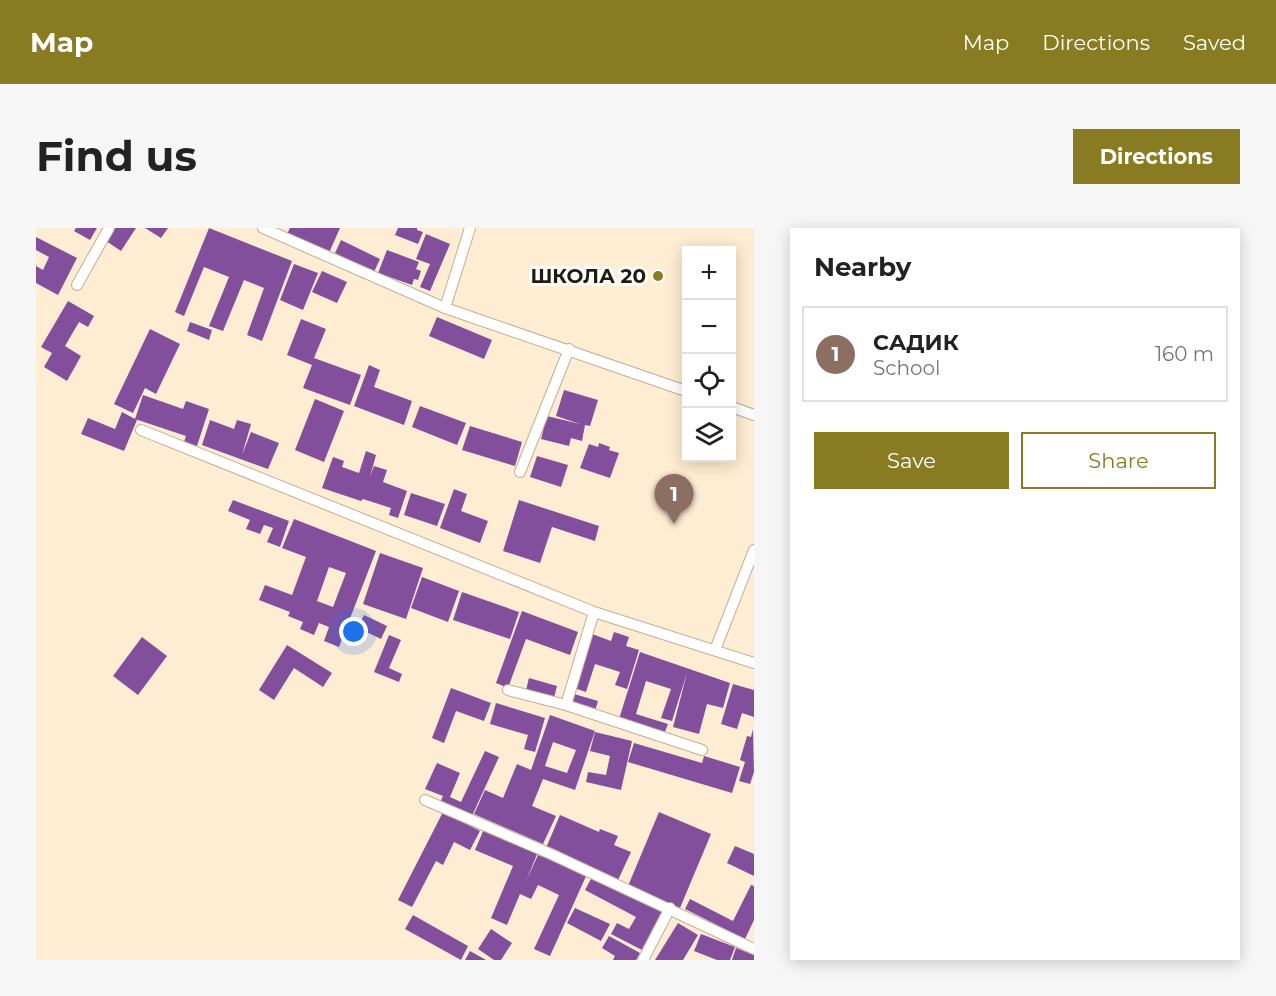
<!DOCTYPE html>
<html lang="en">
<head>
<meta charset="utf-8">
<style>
  body { margin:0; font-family:Montserrat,sans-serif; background:#f6f6f6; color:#222 }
  .controls { position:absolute; right:18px; top:18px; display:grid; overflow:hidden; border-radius:0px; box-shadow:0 3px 15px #0003 }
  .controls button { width:54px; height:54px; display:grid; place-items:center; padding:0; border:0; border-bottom:2px solid #e0e0e0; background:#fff; color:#222; font:30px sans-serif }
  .you { position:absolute; left:318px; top:404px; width:21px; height:21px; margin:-15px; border:4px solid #fff; border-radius:50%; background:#1a73e8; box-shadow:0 0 0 9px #1a73e833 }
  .badge { display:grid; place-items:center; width:39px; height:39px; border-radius:50%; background:#887b21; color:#fff; font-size:20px; font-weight:700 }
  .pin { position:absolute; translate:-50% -50px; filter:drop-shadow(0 2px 3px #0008) }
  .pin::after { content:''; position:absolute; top:32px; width:21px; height:18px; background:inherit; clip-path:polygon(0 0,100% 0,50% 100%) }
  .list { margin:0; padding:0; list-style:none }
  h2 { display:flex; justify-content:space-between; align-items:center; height:78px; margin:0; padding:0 24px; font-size:26px }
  h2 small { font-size:20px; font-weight:400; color:#767676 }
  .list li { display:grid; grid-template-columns:39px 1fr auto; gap:18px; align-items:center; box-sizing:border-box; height:96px; margin:0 12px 12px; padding:0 12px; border:2px solid #e0e0e0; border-radius:0px }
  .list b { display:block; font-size:22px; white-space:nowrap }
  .list p { margin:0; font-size:20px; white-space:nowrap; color:#767676 }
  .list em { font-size:20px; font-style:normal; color:#767676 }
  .actions { display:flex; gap:12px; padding:18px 24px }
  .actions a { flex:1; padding:14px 0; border:2px solid #887b21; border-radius:0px; text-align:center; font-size:21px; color:#887b21 }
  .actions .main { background:#887b21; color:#fff }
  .icon { flex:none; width:33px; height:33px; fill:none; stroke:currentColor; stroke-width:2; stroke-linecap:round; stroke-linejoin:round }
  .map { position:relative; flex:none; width:718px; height:732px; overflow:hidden; border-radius:0px }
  header { display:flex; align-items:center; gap:36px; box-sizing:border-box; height:84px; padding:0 30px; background:#887b21; color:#fff }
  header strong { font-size:28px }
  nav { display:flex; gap:33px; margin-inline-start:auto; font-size:21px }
  .intro { display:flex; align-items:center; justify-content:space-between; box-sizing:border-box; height:144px; padding:0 36px }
  h1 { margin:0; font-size:42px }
  .button { padding:15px 27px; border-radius:0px; background:#887b21; color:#fff; font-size:21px; font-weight:700 }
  main { display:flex; gap:36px; padding:0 36px }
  aside { flex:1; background:#fff; border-radius:0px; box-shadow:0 3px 15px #0003 }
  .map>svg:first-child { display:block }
  .building { fill:#824f9d; fill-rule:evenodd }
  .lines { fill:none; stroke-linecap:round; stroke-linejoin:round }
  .street-casing { stroke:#bfaf96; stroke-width:12 }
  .street { stroke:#fff; stroke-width:10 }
  .poi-dot { fill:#887b21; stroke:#fff; stroke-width:2 }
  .labels { text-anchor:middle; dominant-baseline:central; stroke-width:6; stroke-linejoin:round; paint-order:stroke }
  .poi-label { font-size:20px; font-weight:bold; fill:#211b12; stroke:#fff; text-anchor:end }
</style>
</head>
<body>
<header>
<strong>Map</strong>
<nav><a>Map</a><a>Directions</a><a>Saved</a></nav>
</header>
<div class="intro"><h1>Find us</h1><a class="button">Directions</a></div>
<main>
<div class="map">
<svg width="718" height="732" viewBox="0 0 718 732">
  <rect width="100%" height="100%" fill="#feedd2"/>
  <g class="building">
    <path d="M40,0H61L54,12L38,3Z"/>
    <path d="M79,0H100L85,23L70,13Z"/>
    <path d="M109,0H132L125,10Z"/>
    <path d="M173,0L256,33L226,113L211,107L228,60L208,52L187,103L173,98L193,49L168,39L148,88L139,84Z"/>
    <path d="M254,0H304L293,25L251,6Z"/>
    <path d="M362,0H381V2L387,4L382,16L359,7Z"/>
    <path d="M390,6L414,16L394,63L384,59L394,36L380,31Z"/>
    <path d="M0,9L41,30L22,67L0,55V38L7,42L13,29L0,22Z"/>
    <path d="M305,12L344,31L338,44L299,25Z"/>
    <path d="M351,22L383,34L380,41L385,43L382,52L378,51L376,57L342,45Z"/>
    <path d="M258,36L282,45L267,82L244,72Z"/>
    <path d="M286,43L311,54L301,75L276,64Z"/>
    <path d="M32,73L58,88L52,99L43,94L29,118L45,128L31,153L8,139L16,125L5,119Z"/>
    <path d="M401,89L456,112L448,131L393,108Z"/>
    <path d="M265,91L290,101L278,130L325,147L314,177L267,160L276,137L251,127Z"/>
    <path d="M154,94L176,102L173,112L151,103Z"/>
    <path d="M114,101L144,116L120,166L109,160L97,185L78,176Z"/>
    <path d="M333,137L344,142L338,159L376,173L368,197L318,178Z"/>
    <path d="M528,162L562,172L554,198L549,197L546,213L535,210L533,218L505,211L511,188L544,196L520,188Z"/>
    <path d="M107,167L147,181L150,173L173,181L161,218L148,214L150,208L99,191L101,192L88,223L45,206L52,190L79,201L86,184L99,191Z"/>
    <path d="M279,171L308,183L288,234L259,222Z"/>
    <path d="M384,178L430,195L421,217L376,199Z"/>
    <path d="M174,192L198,201L201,192L215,196L206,227L215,204L243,215L232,241L166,217Z"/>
    <path d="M434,198L486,214L479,238L426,222Z"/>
    <path d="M563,215L574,219L573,222L583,225L574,250L544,240L553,216L562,219Z"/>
    <path d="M330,223L340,227L334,249L338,238L351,242L347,254L371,263L362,290L353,287L355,280L327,271L325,273L286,260L297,229L308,233L306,239L323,245Z"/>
    <path d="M501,228L532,237L525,259L494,249Z"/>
    <path d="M418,261L431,266L425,283L452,293L444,315L404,300Z"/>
    <path d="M375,265L409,276L401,298L368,287Z"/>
    <path d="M197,272L253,293L244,319L231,314L237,300L228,297L224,306L210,301L214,292L192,283Z"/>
    <path d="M483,272L563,298L559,313L516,299L504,335L467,323Z"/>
    <path d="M258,291L340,323L303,419L288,413L293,399L283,395L278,407L264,401L267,394L252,388L254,384L223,372L229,357L256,367L270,329L246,320ZM293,339L310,345L297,379L281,373Z"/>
    <path d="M344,325L387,340L370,391L327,376Z"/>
    <path d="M386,349L423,363L412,394L375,380Z"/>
    <path d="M426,364L483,384L474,411L417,392Z"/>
    <path d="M486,383L542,404L534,427L490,411L472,460L460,455Z"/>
    <path d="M328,387L351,398L345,411L322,400Z"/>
    <path d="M578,404L593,409L590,418L603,422L591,461L579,457L584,444L559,436L550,464L538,460L556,406L575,413Z"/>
    <path d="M353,407L365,412L353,440L366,446L363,454L338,444Z"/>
    <path d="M106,409L131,428L102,467L77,448Z"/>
    <path d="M251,417L296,445L287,459L258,440L238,472L223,462Z"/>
    <path d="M604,424L694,455L687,480L671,476L663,506L637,499L651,445L636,493L625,490L635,461L610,453L600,486L632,496L628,506L583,491Z"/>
    <path d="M493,450L521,458L518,470L490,462Z"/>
    <path d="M697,456L718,462V489L706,485L701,501L685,496Z"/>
    <path d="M415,460L455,475L448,493L420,483L408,515L396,510Z"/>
    <path d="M538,466L562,473L559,483L535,476Z"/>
    <path d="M460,475L509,490L499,524L488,521L492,507L454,496Z"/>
    <path d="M514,487L559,503L539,562L507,551L496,578L520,588L507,616L438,586L449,562L467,570L481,536L495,542ZM517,514L540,522L531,545L509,538Z"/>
    <path d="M717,501L718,544L714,556L703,553L709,534L704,532L711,508L715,509Z"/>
    <path d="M559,504L596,513L585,562L550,554L552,544L570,547L574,528L554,523Z"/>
    <path d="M598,515L666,535L668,528L704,539L696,565L592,534Z"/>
    <path d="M449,523L463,529L435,590L404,575L407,568L389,561L401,535L424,545L414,569L425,574Z"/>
    <path d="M407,584L444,603L434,622L418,614L407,637L400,633L376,679L362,672Z"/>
    <path d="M623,584L675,606L644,680L592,658Z"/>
    <path d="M524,587L563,604L564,601L582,608L578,617L595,624L582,652L510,620Z"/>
    <path d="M448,601L502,624L490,653L502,627L551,646L514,728L498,721L523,667L502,657L495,671L484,666L471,697L455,690L477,638L439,622Z"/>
    <path d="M699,618L718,626V648L691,635Z"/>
    <path d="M557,647L626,683L606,722L575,706L581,695L593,701L600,689L549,662Z"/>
    <path d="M715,657L718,658V692L709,711L649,681L654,671L697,693Z"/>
    <path d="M539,680L574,696L565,713L531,695Z"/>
    <path d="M377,687L432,718L425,732L369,701Z"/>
    <path d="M642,695L662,707L647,732H619Z"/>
    <path d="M455,701L476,715L465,732H458L442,721Z"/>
    <path d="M665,706L699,719L694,732H681L658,723Z"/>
    <path d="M573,708L604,725L600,732H577L579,728L566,720Z"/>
    <path d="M700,720L718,727V732H696Z"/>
    <path d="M434,723L450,732H429Z"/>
  </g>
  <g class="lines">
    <g class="street-casing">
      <g id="street">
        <path d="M227,0L409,80L650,163"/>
        <path d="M41,57L73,0"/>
        <path d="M409,80L434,0"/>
        <path d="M696,179L718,187"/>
        <path d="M105,202L558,384L718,435"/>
        <path d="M484,244L533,121"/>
        <path d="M679,422L718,322"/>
        <path d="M472,462L530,477L666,522"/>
        <path d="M530,477L558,384"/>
        <path d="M389,572L515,626L718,721"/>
        <path d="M607,732L634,680"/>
      </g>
    </g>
    <use href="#street" class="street"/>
  </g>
  <circle class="poi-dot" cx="622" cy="48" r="6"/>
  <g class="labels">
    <g class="poi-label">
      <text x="610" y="48">ШКОЛА 20</text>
    </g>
  </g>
</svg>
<div class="controls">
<button>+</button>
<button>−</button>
<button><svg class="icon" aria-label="locate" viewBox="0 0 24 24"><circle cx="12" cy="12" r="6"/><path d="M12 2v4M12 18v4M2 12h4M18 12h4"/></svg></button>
<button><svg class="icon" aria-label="layers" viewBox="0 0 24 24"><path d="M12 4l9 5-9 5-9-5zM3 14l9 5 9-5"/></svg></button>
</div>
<div class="you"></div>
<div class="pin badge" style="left:638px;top:296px;background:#8d6e63">1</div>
</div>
<aside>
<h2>Nearby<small></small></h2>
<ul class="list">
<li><span class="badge" style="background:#8d6e63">1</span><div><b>САДИК</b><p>School</p></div><em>160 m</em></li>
</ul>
<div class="actions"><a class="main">Save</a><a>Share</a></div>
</aside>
</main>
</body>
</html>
